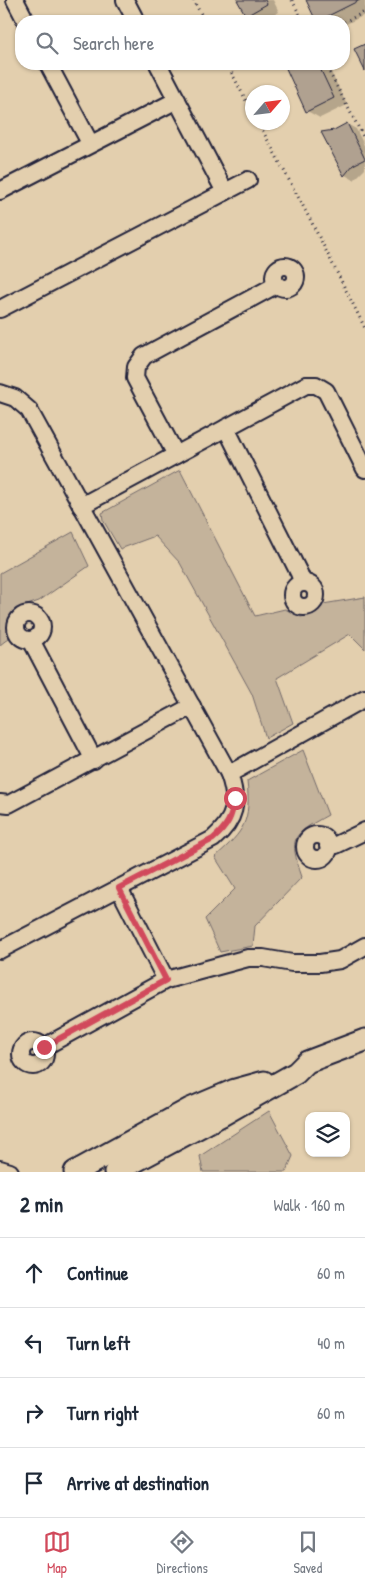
<!DOCTYPE html>
<html lang="en">
<head>
<meta charset="utf-8">
<style>
  body { margin:0; font-family:"Patrick Hand",sans-serif; background:#f6f6f7; color:#1f2937 }
  .controls { position:absolute; right:15px; bottom:15px; display:grid; overflow:hidden; border-radius:10px; box-shadow:0 1px 4px #0004 }
  .controls button { width:45px; height:45px; display:grid; place-items:center; padding:0; border:0; border-bottom:1px solid #e0e1e3; background:#fff; color:#1f2937; font:25px sans-serif }
  .compass { position:absolute; left:245px; top:85px; width:45px; height:45px; border-radius:50%; background:#fff; box-shadow:0 1px 4px #0004; rotate:62deg }
  .stop { position:absolute; width:15px; height:15px; margin:-11px; border:4px solid #d1495b; border-radius:50%; background:#fff }
  .stop.end { background:#d1495b; border-color:#fff; box-shadow:0 1px 5px #0008 }
  .list { margin:0; padding:0; list-style:none }
  h2 { display:flex; justify-content:space-between; align-items:center; height:65px; margin:0; padding:0 20px; font-size:21px }
  h2 small { font-size:16px; font-weight:400; color:#747a83 }
  .list li { display:grid; grid-template-columns:32px 1fr auto; gap:15px; align-items:center; box-sizing:border-box; height:70px; padding:0 20px; border-top:1px solid #e0e1e3 }
  .list b { display:block; font-size:19px; white-space:nowrap }
  .list em { font-size:16px; font-style:normal; color:#747a83 }
  .icon { flex:none; width:28px; height:28px; fill:none; stroke:currentColor; stroke-width:2; stroke-linecap:round; stroke-linejoin:round }
  .map { position:relative; flex:none; width:365px; height:1172px; overflow:hidden }
  .search { position:absolute; background:#fff; box-shadow:0 1px 4px #0004; left:15px; right:15px; top:15px; height:55px; display:flex; align-items:center; gap:12px; box-sizing:border-box; padding:0 18px; border-radius:20px; color:#747a83; font-size:19px }
  .sheet { height:345px; background:#fff }
  nav { display:flex; justify-content:space-around; align-items:center; box-sizing:border-box; height:70px; border-top:1px solid #e0e1e3; background:#fff; font-size:14px; color:#747a83 }
  nav a { display:grid; justify-items:center; gap:2px }
  nav .on { color:#d1495b }
  .map>svg:first-child { display:block }
  .green { fill:#c4b39b; stroke:#736a6b }
  .shadow { fill:#0003 }
  .building { fill:#b0a190; stroke:#22223b }
  .lines { fill:none; stroke-linecap:round; stroke-linejoin:round }
  .minor-casing { stroke:#22223b; stroke-width:20 }
  .tertiary-casing { stroke:#22223b; stroke-width:25 }
  .path { stroke:#22223b; stroke-width:3; stroke-dasharray:1 4; stroke-linecap:butt }
  .minor { stroke:#e3cfae; stroke-width:16 }
  .tertiary { stroke:#e3cfae; stroke-width:21 }
  .route { stroke:#d1495b; stroke-width:6 }
</style>
</head>
<body>
<div class="map">
<svg width="365" height="1172" viewBox="0 0 365 1172">
  <rect width="100%" height="100%" fill="#e3cfae"/>
  <filter id="ink" filterUnits="userSpaceOnUse"><feTurbulence type="fractalNoise" baseFrequency=".02" numOctaves="2"/><feDisplacementMap in="SourceGraphic" scale="10" xChannelSelector="R" yChannelSelector="G"/><feConvolveMatrix kernelMatrix="1 2 1 2 8 2 1 2 1" color-interpolation-filters="sRGB"/></filter>
  <g filter="url(#ink)">
    <g class="green">
      <path d="M180,470L255,616L285,609L301,617L314,614L323,604L365,597V649L350,634L277,678L293,723L266,738L252,694L180,563L155,536L120,549L103,520L102,513Z"/>
      <path d="M73,532L89,566L39,601L21,607L13,613L8,624L9,638L0,645V573Z"/>
      <path d="M303,750L328,815C292,835 288,836 302,877L255,926L253,946L220,952L205,919L235,889L215,857C245,830 251,822 247,781Z"/>
      <path d="M269,1111L293,1156L286,1172H203L200,1156Z"/>
    </g>
    <g class="shadow">
      <path d="M239,0H273L279,12L263,21H257L247,16Z"/>
      <path d="M307,0H365V15L344,25V21H318Z"/>
      <path d="M285,64H327L347,105L320,118L307,111Z"/>
      <path d="M347,124L356,129L365,147V169L354,180L345,175L323,133L335,131Z"/>
    </g>
    <g class="building">
      <path d="M237,0H265L267,4L246,16Z"/>
      <path d="M306,0H360L318,21H316Z"/>
      <path d="M365,44V71L354,49Z"/>
      <path d="M284,64H318L334,98L306,112Z"/>
      <path d="M347,123L365,159L353,165L344,176L321,132L334,130Z"/>
    </g>
    <g class="lines">
      <g class="minor-casing">
        <g id="minor">
          <path d="M15,0L26,21"/>
          <path d="M125,0L136,21"/>
          <path d="M48,64L90,143"/>
          <path d="M158,64L225,192"/>
          <path d="M0,191L177,100"/>
          <circle cx="285" cy="277" r="11"/>
          <path d="M0,309L248,180"/>
          <path d="M0,393L15,398L29,410L229,774C239,803 236,819 213,839L0,950"/>
          <path d="M226,428L299,573L303,583"/>
          <path d="M176,455L135,378L136,367L144,356L276,285"/>
          <path d="M81,506L306,385H316L326,391L365,469"/>
          <circle cx="304" cy="595" r="12"/>
          <circle cx="29" cy="627" r="13"/>
          <path d="M31,640L94,760"/>
          <path d="M229,774L365,698"/>
          <path d="M0,803L9,804L192,706"/>
          <circle cx="317" cy="847" r="12"/>
          <path d="M328,846L336,845L365,831"/>
          <path d="M119,888L166,980"/>
          <circle cx="33" cy="1054" r="12"/>
          <path d="M44,1047L166,980L248,958H263L292,963H320L340,960L365,946"/>
          <path d="M0,1169L10,1172"/>
        </g>
      </g>
      <g class="tertiary-casing">
        <g id="tertiary">
          <path d="M75,1172L190,1109L235,1090L264,1082"/>
          <path d="M115,1172L220,1116L296,1073L307,1062L365,1040"/>
        </g>
      </g>
      <g class="path">
        <path d="M193,0L205,21"/>
        <path d="M292,0L303,21"/>
        <path d="M344,22L365,12"/>
        <path d="M227,64L252,112"/>
        <path d="M325,64L365,140"/>
        <path d="M258,122L312,223L365,328"/>
      </g>
      <use href="#minor" class="minor"/>
      <use href="#tertiary" class="tertiary"/>
    </g>
  </g>
  <g class="lines" filter="url(#ink)">
    <path class="route" d="M44,1047L166,980L119,888L213,839C228,826 232,817 235,798"/>
  </g>
</svg>
<div class="controls">
<button><svg class="icon" aria-label="layers" viewBox="0 0 24 24"><path d="M12 4l9 5-9 5-9-5zM3 14l9 5 9-5"/></svg></button>
</div>
<svg class="compass" viewBox="-18 -18 36 36"><path d="M0-13l5 13h-10z" fill="#e53935"/><path d="M0 13l5-13h-10z" fill="#747a83"/></svg>
<div class="stop" style="left:235px;top:798px"></div>
<div class="stop end" style="left:44px;top:1047px"></div>
<div class="search"><svg class="icon" aria-label="search" viewBox="0 0 24 24"><circle cx="10" cy="10" r="6"/><path d="M15 15l6 6"/></svg>Search here</div>
</div>
<section class="sheet">
<h2>2 min<small>Walk · 160 m</small></h2>
<ul class="list">
<li><svg class="icon" aria-label="ahead" viewBox="0 0 24 24"><path d="M12 20V5M6 11l6-6 6 6"/></svg><div><b>Continue</b></div><em>60 m</em></li>
<li><svg class="icon" aria-label="left" viewBox="0 0 24 24"><path d="M17 20v-9H6M10 6l-5 5 5 5"/></svg><div><b>Turn left</b></div><em>40 m</em></li>
<li><svg class="icon" aria-label="right" viewBox="0 0 24 24"><path d="M7 20v-9h11M14 6l5 5-5 5"/></svg><div><b>Turn right</b></div><em>60 m</em></li>
<li><svg class="icon" aria-label="arrive" viewBox="0 0 24 24"><path d="M6 21V4h12l-3 4 3 4H6"/></svg><div><b>Arrive at destination</b></div></li>
</ul>
</section>
<nav>
<a class="on"><svg class="icon" aria-label="map" viewBox="0 0 24 24"><path d="M3 6l6-2 6 2 6-2v14l-6 2-6-2-6 2zM9 4v14M15 6v14"/></svg>Map</a>
<a><svg class="icon" aria-label="directions" viewBox="0 0 24 24"><path d="M12 3l9 9-9 9-9-9zM9 14v-3h6M13 9l2 2-2 2"/></svg>Directions</a>
<a><svg class="icon" aria-label="saved" viewBox="0 0 24 24"><path d="M7 4h10v16l-5-4-5 4z"/></svg>Saved</a>
</nav>
</body>
</html>
